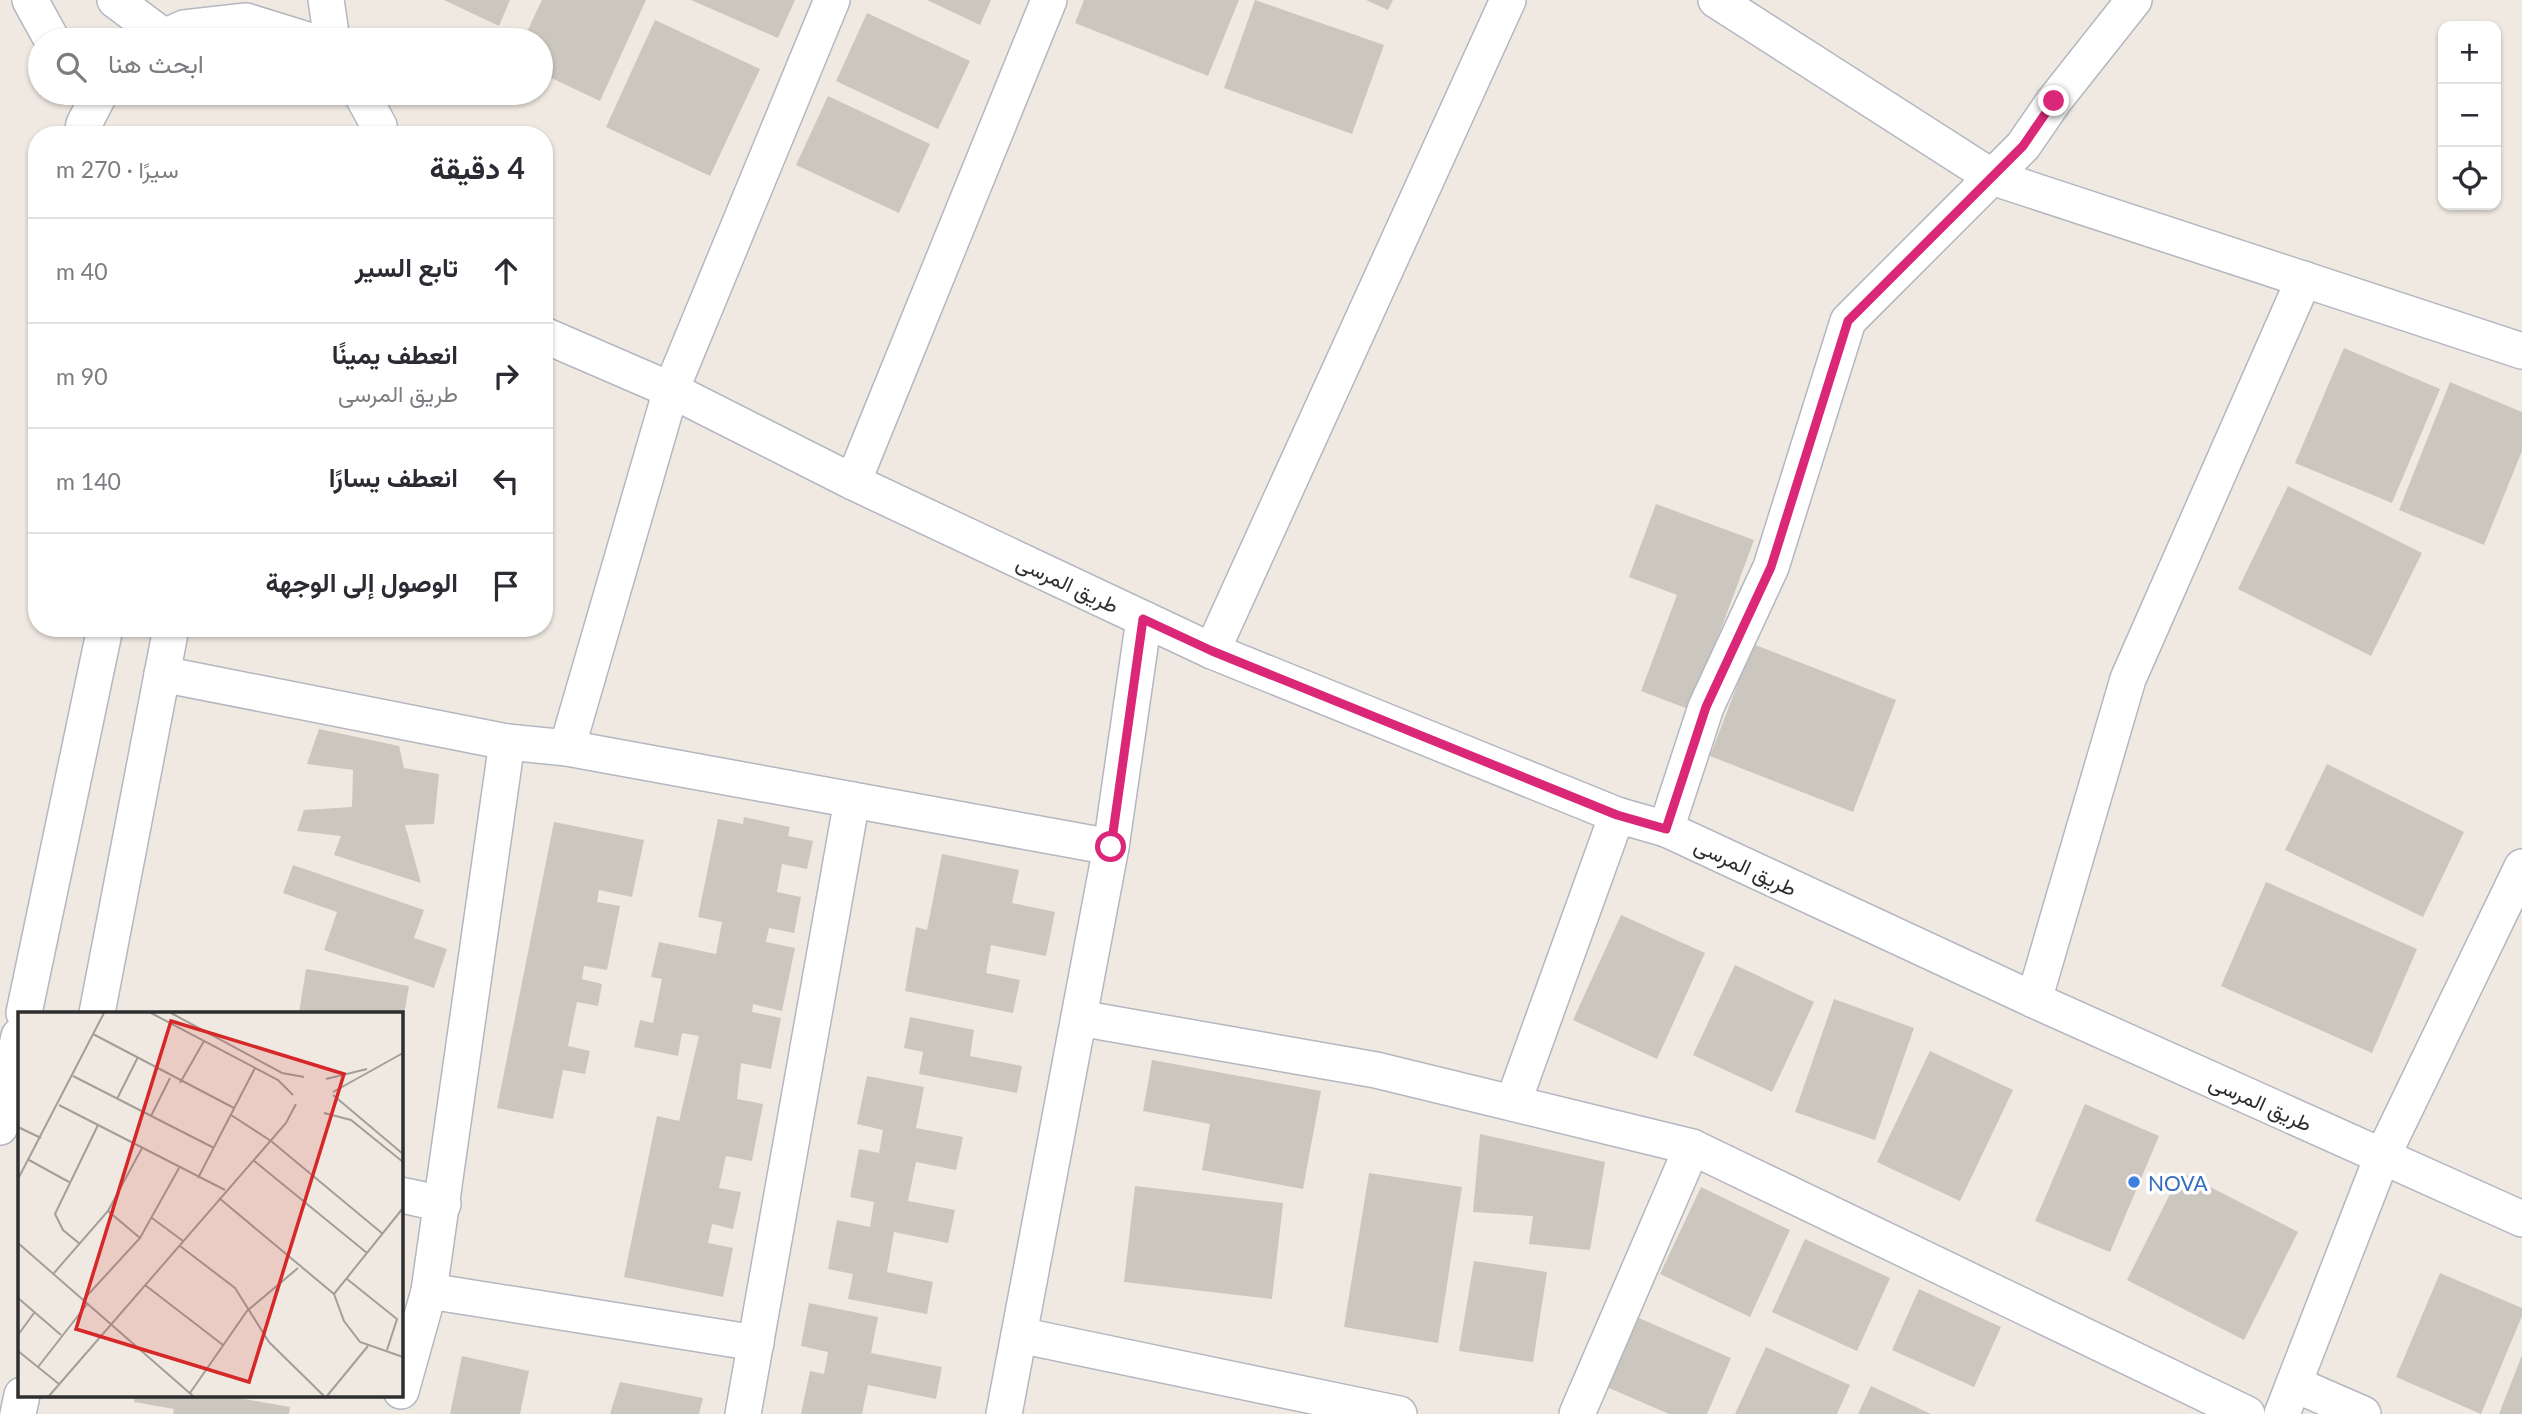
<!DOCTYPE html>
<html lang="ar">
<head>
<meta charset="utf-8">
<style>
  body { margin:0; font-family:Lato,Vazirmatn,sans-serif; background:#f7f7f7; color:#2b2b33; direction:rtl }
  .controls { position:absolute; right:21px; top:21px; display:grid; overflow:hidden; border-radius:14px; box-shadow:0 2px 5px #0004 }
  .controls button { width:63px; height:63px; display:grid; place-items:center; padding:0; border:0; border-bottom:2px solid #e1e1e2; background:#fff; color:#2b2b33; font:35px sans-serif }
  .stop { position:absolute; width:21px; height:21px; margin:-16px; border:5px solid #db2777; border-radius:50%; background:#fff }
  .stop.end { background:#db2777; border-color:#fff; box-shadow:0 2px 7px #0008 }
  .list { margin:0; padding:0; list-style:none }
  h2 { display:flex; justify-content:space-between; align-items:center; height:91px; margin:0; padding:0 28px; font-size:30px }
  h2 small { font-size:23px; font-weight:400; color:#7c7c81 }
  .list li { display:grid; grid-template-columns:46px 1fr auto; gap:21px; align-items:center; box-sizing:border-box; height:105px; padding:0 28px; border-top:2px solid #e1e1e2 }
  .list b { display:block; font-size:26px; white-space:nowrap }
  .list p { margin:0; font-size:23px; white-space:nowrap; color:#7c7c81 }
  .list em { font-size:23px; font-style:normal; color:#7c7c81 }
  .icon { flex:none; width:38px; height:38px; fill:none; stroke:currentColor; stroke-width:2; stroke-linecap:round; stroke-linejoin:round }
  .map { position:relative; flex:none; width:2522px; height:1414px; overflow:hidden; direction:ltr }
  .search { position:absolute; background:#fff; box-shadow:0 2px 5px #0004; left:28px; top:28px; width:525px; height:77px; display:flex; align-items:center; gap:18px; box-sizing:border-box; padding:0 24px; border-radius:38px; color:#7c7c81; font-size:26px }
  .panel { position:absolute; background:#fff; box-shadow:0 2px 5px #0004; left:28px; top:126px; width:525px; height:511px; border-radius:28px; direction:rtl }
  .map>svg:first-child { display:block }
  .building { fill:#cbc7bf }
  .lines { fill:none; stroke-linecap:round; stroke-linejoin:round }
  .minor-casing { stroke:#b4b7c1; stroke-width:38 }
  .minor { stroke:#fff; stroke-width:35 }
  .route { stroke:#db2777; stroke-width:9 }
  .shop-dot { fill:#3f7fe0; stroke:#fff; stroke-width:2.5 }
  .labels { text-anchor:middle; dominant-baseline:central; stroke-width:7; stroke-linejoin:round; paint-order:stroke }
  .street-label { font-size:21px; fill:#2e2e2e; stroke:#fff }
  .shop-label { font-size:21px; fill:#366cbe; stroke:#fff; text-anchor:start }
  .inset-road { fill:none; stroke:#a29e99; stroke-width:2 }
  .view { fill:#d62828; fill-opacity:0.15; stroke:#d62828; stroke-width:3.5 }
  .inset-edge { fill:none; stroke:#2e2e2e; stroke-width:3.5 }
</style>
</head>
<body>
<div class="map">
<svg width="2522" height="1414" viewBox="0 0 2522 1414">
  <rect width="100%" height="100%" fill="#efe9e1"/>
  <g class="building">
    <path d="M444,0H510L499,26Z"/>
    <path d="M542,0H646L600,101L541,73V40H523Z"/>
    <path d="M691,0H795L778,38Z"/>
    <path d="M927,0H991L980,25Z"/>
    <path d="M1084,0H1239L1208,76L1075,23Z"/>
    <path d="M1255,0L1384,45L1352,134L1224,88Z"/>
    <path d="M1366,0H1393L1388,10Z"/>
    <path d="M867,13L970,61L938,129L836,81Z"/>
    <path d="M655,20L760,69L710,176L606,127Z"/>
    <path d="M828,96L930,144L899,213L796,165Z"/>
    <path d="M2344,348L2440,389L2392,503L2295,463Z"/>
    <path d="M2450,382L2522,412V451L2484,545L2399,510Z"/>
    <path d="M2288,486L2422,553L2371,656L2238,589Z"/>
    <path d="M1656,504L1754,540L1691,710L1641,691L1677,595L1629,577Z"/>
    <path d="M1753,644L1896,700L1853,812L1710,756Z"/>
    <path d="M319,729L399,746L404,768L439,774L434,824L405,825L421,883L334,855L341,836L297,831L304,810L352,807L353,770L307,764Z"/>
    <path d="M2327,764L2464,832L2423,917L2285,850Z"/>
    <path d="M744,817L790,827L788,836L813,841L807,869L782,864L777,892L801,897L794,933L769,928L766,942L795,948L782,1011L753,1004L752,1012L781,1018L771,1069L741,1063L737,1099L763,1104L752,1161L726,1156L719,1188L741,1192L733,1229L712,1224L708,1243L733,1248L723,1297L624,1277L657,1116L679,1121L699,1036L682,1033L678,1056L634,1047L640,1020L653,1023L662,979L651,977L659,942L716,954L722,922L698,917L718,819L743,824Z"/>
    <path d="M554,822L644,840L632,897L599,890L597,902L620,906L607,970L584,966L582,979L602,984L598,1006L577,1002L568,1046L590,1051L585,1074L563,1070L553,1119L497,1108Z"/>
    <path d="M942,854L1019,870L1012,903L1055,912L1046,956L991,945L986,973L1020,980L1013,1013L905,991L916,927L927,930Z"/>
    <path d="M293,865L424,910L414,938L447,949L434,988L324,950L337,912L283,893Z"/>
    <path d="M2266,882L2417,949L2372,1053L2221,986Z"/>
    <path d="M1621,915L1705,953L1657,1059L1573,1020Z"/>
    <path d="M1735,965L1814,1002L1772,1092L1693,1055Z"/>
    <path d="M306,969L409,986L402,1026L401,1013H299Z"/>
    <path d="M1834,999L1914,1028L1875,1140L1795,1112Z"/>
    <path d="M910,1017L974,1030L970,1056L1022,1066L1017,1093L919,1074L923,1052L904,1048Z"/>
    <path d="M1930,1051L2013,1090L1960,1201L1877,1162Z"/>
    <path d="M1152,1060L1321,1091L1303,1189L1202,1170L1210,1124L1143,1111Z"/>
    <path d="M867,1076L924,1087L916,1128L963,1137L956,1170L916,1162L908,1201L955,1210L948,1243L894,1232L887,1272L933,1282L927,1314L848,1299L853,1274L828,1269L837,1220L870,1227L874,1202L850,1197L859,1149L879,1153L883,1130L857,1124Z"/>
    <path d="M2085,1104L2159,1136L2110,1252L2035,1221Z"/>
    <path d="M1480,1134L1605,1162L1590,1250L1529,1244L1533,1216L1473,1212Z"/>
    <path d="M2181,1172L2298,1232L2244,1340L2127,1280Z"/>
    <path d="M1369,1173L1462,1187L1438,1343L1344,1327Z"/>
    <path d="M1135,1186L1283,1203L1272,1299L1124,1282Z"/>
    <path d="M1701,1187L1790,1230L1750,1317L1660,1274Z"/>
    <path d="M1805,1239L1890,1278L1857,1351L1772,1312Z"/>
    <path d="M1474,1261L1547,1272L1533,1362L1459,1351Z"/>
    <path d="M2440,1273L2522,1308V1316L2481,1414L2396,1377Z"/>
    <path d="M1919,1289L2001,1327L1974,1387L1892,1350Z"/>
    <path d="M809,1303L878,1317L871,1353L942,1367L936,1399L868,1385L862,1414H801L810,1371L824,1374L828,1352L801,1346Z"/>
    <path d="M1632,1315L1731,1358L1707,1414H1669L1602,1385Z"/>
    <path d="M1766,1347L1850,1385L1837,1414H1735Z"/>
    <path d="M2522,1355V1414H2499Z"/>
    <path d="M462,1356L529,1371L520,1414H450Z"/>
    <path d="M620,1382L703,1398L699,1414H610Z"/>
    <path d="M1871,1386L1931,1414H1858Z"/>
    <path d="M135,1395H221L290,1407L289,1414H173L174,1409L134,1402Z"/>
  </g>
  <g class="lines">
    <g class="minor-casing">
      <g id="minor">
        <path d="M30,0L52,40"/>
        <path d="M115,0L163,36"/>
        <path d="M326,0L332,40"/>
        <path d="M1716,0L1992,177L2522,351"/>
        <path d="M157,40L184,28L246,21L307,40"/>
        <path d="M361,93L379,126L381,135"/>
        <path d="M82,135L84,124L100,93"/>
        <path d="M544,335L671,390L853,482L1212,651L1617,815L1666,829L2034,1000L2522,1219"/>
        <path d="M853,482L1049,0"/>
        <path d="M1212,651L1508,0"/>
        <path d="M162,674L507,742L567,748L1111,847"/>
        <path d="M567,748L671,390L832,0"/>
        <path d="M1666,829L1706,707L1771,567L1848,321L2023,146L2054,101L2134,0"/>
        <path d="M2034,1000L2128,679L2304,279"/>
        <path d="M24,1013L105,628"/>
        <path d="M97,1013L171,628"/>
        <path d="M1079,1018L1376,1070L1692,1147L2247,1414"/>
        <path d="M1513,1103L1617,815"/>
        <path d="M0,1127L19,1036"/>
        <path d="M401,1195L443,1204"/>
        <path d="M429,1291L756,1343"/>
        <path d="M1019,1335L1399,1414"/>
        <path d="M2294,1384L2363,1414"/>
        <path d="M401,1391L429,1291L507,742"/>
        <path d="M18,1414L22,1395"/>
        <path d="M743,1414L852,800"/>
        <path d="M1004,1414L1111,847L1144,619"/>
        <path d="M1577,1414L1692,1147"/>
        <path d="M2282,1414L2382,1157L2522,867"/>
      </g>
    </g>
    <use href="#minor" class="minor"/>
  </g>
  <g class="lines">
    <path class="route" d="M1111,847L1143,619L1212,651L1617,815L1666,829L1706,707L1771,567L1848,321L2023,146L2054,101"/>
  </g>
  <circle class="shop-dot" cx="2134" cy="1182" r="7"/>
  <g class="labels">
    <g class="street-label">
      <text transform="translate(1068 583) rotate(25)">طريق المرسى</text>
      <text transform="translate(1746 866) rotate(25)">طريق المرسى</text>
      <text transform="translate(2261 1102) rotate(24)">طريق المرسى</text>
    </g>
    <g class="shop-label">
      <text x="2148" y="1182">NOVA</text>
    </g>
  </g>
  <g transform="translate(18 1012)">
    <rect width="385" height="385" fill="#efe9e1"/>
    <path class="inset-road" d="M133,1L260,68L275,83M153,1L264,61L286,65M75,22L216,96M55,64L196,136M308,67L349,57M162,71L186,29M315,80L385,41M315,83L385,142M99,87L120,45M41,93L207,178M306,101L333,108L385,150M213,103L253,129L365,222M133,104L152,66M0,115L23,126M11,148L51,170M235,148L349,241M180,166L237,56M0,167L86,1M201,186L316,282L385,196M90,199L122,226M134,206L165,229M0,231L175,384M62,232L45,218L37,202L80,113M162,234L217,276L251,330L306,384M36,261L90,199L124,136M329,267L379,307L369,338M127,273L205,333M316,282L326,309L342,330L385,345M0,286L43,323M66,287L122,226L161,156M0,323L16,301M0,339L41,372M20,355L70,291M172,381L229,299L280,256M31,384L268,111L278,92M309,384L350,334"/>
    <path class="view" d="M153,9L326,62L231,370L58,317Z"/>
    <rect width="385" height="385" class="inset-edge"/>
  </g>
</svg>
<div class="controls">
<button>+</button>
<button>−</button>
<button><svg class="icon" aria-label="locate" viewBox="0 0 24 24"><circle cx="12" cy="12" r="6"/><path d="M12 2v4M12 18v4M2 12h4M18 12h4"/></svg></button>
</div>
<div class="stop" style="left:1111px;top:847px"></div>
<div class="stop end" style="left:2054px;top:101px"></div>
<div class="search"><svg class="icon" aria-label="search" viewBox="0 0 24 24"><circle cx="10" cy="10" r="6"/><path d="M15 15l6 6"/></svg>ابحث هنا</div>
<section class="panel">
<h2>4 دقيقة<small>سيرًا · 270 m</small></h2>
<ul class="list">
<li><svg class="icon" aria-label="ahead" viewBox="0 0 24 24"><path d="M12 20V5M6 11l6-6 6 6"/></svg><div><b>تابع السير</b></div><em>40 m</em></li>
<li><svg class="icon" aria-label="right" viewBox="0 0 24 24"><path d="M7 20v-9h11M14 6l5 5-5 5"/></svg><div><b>انعطف يمينًا</b><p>طريق المرسى</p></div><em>90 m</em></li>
<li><svg class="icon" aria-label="left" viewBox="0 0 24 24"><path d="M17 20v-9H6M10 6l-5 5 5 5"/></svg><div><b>انعطف يسارًا</b></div><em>140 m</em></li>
<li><svg class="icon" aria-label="arrive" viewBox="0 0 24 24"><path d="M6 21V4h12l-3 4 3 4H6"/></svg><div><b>الوصول إلى الوجهة</b></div></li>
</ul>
</section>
</div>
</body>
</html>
